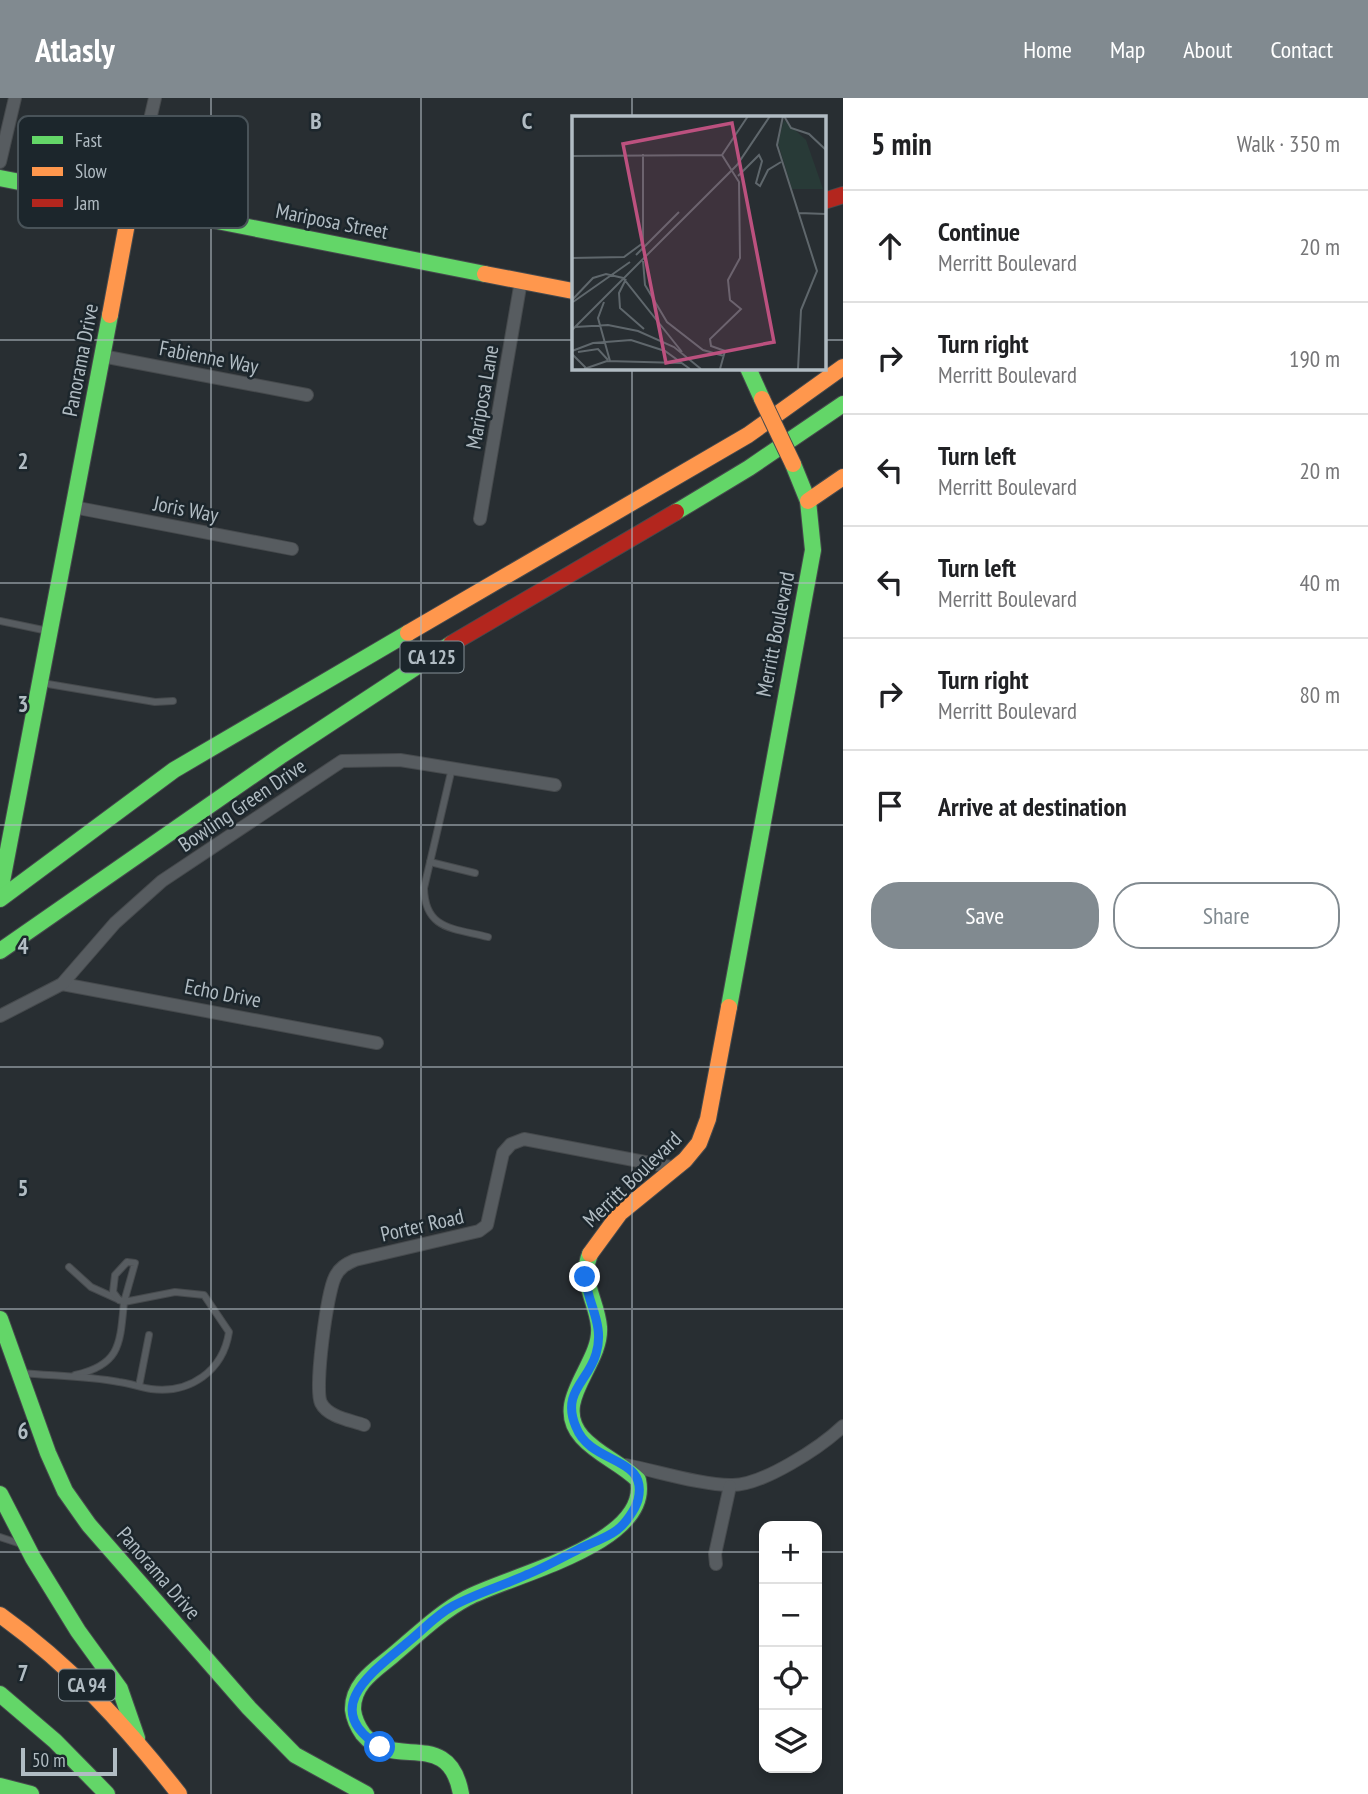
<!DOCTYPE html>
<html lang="en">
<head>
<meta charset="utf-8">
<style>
  body { margin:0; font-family:"PT Sans Narrow",sans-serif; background:#f2f2f2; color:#202124 }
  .controls { position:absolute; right:21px; bottom:21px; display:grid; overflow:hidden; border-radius:14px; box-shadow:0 4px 10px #0003 }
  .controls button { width:63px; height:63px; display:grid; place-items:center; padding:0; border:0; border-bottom:2px solid #e0e0e0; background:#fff; color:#202124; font:35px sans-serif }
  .scale { position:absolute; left:21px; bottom:18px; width:96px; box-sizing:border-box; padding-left:7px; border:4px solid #b1bcc3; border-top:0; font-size:19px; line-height:24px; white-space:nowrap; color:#b1bcc3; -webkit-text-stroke:5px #1c262c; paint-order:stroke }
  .stop { position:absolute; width:21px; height:21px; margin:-16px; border:5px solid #1a73e8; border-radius:50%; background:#fff }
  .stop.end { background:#1a73e8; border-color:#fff; box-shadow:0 2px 7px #0008 }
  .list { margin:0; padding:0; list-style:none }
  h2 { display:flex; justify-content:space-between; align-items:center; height:91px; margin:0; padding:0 28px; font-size:30px }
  h2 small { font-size:23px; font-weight:400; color:#757577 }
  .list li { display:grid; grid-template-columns:46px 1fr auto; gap:21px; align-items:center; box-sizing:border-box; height:112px; padding:0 28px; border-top:2px solid #e0e0e0 }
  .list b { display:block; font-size:26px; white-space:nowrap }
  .list p { margin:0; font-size:23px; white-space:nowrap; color:#757577 }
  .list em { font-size:23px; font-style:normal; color:#757577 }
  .actions { display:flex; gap:14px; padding:21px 28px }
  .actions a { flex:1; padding:16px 0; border:2px solid #818a90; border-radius:28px; text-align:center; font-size:24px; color:#818a90 }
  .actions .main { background:#818a90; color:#fff }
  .icon { flex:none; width:38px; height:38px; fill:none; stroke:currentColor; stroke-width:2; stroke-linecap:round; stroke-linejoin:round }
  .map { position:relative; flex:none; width:843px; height:1696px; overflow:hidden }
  header { display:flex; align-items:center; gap:42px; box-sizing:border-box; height:98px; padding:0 35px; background:#818a90; color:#fff }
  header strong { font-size:33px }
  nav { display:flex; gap:38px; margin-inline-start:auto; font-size:24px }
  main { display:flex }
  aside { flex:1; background:#fff }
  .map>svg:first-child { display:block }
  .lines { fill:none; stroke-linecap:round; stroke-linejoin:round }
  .lane-casing { stroke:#464a4d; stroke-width:8 }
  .street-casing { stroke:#464a4d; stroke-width:14 }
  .fast-casing { stroke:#464a4d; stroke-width:18 }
  .slow-casing { stroke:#464a4d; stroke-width:18 }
  .jam-casing { stroke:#464a4d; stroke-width:18 }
  .lane { stroke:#575c60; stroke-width:6 }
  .street { stroke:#575c60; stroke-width:12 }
  .fast { stroke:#63d668; stroke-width:16 }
  .slow { stroke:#ff974d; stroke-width:16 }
  .jam { stroke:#b3261e; stroke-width:16 }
  .slow-bridge-casing { stroke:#464a4d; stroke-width:18; stroke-linecap:butt }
  .slow-bridge { stroke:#ff974d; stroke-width:16 }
  .route { stroke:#1a73e8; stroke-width:9 }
  .grid { fill:none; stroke:#b1bcc3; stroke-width:2; stroke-opacity:0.55 }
  .labels { text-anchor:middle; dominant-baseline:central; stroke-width:5; stroke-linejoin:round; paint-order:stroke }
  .shield { fill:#1c262c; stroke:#848f96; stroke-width:2 }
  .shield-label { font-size:19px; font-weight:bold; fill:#b1bcc3 }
  .street-label { font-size:21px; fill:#b1bcc3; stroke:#1c262c }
  .inset-road { fill:none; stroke:#5f676c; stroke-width:2 }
  .view { fill:#bc517f; fill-opacity:0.15; stroke:#bc517f; stroke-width:3.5 }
  .inset-edge { fill:none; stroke:#b1bcc3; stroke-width:3.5 }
  .key { fill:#1c262c; stroke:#495359; stroke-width:2 }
  .key-label { font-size:19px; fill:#b1bcc3 }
  .grid-label { font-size:23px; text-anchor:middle; font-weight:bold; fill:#b1bcc3; stroke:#1c262c; stroke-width:5; stroke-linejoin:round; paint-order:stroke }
</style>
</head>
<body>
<header>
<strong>Atlasly</strong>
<nav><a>Home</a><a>Map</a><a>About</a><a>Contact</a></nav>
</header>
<main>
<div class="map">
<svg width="843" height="1696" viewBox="0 0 843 1696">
  <rect width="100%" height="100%" fill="#282e32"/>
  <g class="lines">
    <g class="lane-casing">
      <g id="lane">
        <path d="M0,523L48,533"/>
        <path d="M42,585L155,604L173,603"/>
        <path d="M452,670L424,790C425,832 453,830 488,839"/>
        <path d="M430,764L475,775"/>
        <path d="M69,1169L91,1189L124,1204C120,1247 120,1267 75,1277"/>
        <path d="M21,1275C54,1278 87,1278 119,1284C130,1285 141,1290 151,1291C190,1296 223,1273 229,1234L204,1197L175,1194L124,1204L135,1165L127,1164L115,1177L113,1194L119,1202"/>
        <path d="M139,1288L149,1237"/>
        <path d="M0,1439L18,1445"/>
      </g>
    </g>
    <g class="street-casing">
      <g id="street">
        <path d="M0,64L15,0"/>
        <path d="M131,104L155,0"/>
        <path d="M102,258L307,297"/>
        <path d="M73,409L292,451"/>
        <path d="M480,421L521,183"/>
        <path d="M62,886L377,945"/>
        <path d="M0,918L62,886L115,825L162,783L342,663L400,662L555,687"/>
        <path d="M364,1327C350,1322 328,1319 321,1305C314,1291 327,1195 335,1179C339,1170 346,1166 355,1162L479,1133L487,1127L503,1055L511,1046L524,1041L676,1070"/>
        <path d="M626,1367C657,1373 701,1387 731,1387C762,1388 821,1349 843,1328"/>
        <path d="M716,1466L715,1456L730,1388"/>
      </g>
    </g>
    <g class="fast-casing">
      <g id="fast">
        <path d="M0,80L485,176"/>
        <path d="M748,270L762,301"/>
        <path d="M676,414L749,370L843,306"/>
        <path d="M0,794L110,217"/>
        <path d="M0,801L174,672L408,535"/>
        <path d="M0,853L282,657L451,546"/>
        <path d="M729,909L813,452L808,403L793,366"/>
        <path d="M0,1221L48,1355L65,1393L89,1427L249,1610L295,1657L366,1696"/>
        <path d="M0,1396L33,1460L78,1533L120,1591L137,1640"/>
        <path d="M0,1596L55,1643L107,1696"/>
        <path d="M0,1688L31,1696"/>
        <path d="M461,1696C449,1628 394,1674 363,1636C358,1629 354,1620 353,1612C352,1586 375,1572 392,1558C416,1538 439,1515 467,1500C510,1477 652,1446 638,1382C621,1365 598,1357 582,1339C550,1303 602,1267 599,1229C597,1203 579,1182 590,1156"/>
      </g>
    </g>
    <g class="slow-casing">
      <g id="slow">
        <path d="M485,176L573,193"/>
        <path d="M110,217L131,104"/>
        <path d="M808,403L843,379"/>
        <path d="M408,535L748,337L843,269"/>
        <path d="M590,1156L620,1115L685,1062L699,1045L708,1021L729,909"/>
        <path d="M0,1517C70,1567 126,1628 179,1696"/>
      </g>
    </g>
    <g class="jam-casing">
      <g id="jam">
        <path d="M824,103L843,97"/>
        <path d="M451,546L676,414"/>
      </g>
    </g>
    <use href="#lane" class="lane"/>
    <use href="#street" class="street"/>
    <use href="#fast" class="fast"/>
    <use href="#slow" class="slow"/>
    <use href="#jam" class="jam"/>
    <g class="slow-bridge-casing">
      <path id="slow-bridge" d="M762,301L793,366"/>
    </g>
    <use href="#slow-bridge" class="slow-bridge"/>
  </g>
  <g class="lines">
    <path class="route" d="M380,1649C318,1610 374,1573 408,1544C423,1532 436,1517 453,1508C477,1495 502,1488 526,1477C546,1469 565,1458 583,1449C594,1444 608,1439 617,1432C625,1426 635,1412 638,1402C649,1357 591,1368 576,1329C561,1294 588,1284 596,1256C605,1227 588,1207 585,1179"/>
  </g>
  <path class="grid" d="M211,0V1696M421,0V1696M632,0V19M0,242H573M824,242H843M632,270V1696M0,485H843M0,727H843M0,969H843M0,1211H843M0,1454H764M817,1454H843"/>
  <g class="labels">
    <g class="shield">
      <rect x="400.5" y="543.5" width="63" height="31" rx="5"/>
      <rect x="59" y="1571.5" width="56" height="31" rx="5"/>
    </g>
    <g class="shield-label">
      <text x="432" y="559">CA 125</text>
      <text x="87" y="1587">CA 94</text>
    </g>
    <g class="street-label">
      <text transform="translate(332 123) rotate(11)">Mariposa Street</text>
      <text transform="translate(209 259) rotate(11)">Fabienne Way</text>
      <text transform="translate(80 262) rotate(-79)">Panorama Drive</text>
      <text transform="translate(482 299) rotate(-80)">Mariposa Lane</text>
      <text transform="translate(186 411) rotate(11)">Joris Way</text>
      <text transform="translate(775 536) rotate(-79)">Merritt Boulevard</text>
      <text transform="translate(242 707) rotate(-34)">Bowling Green Drive</text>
      <text transform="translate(223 895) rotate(11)">Echo Drive</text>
      <text transform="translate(632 1081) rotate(-44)">Merritt Boulevard</text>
      <text transform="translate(422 1127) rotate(-13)">Porter Road</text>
      <text transform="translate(159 1475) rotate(49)">Panorama Drive</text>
    </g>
  </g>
  <g transform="translate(572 18)">
    <rect width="254" height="254" fill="#282e32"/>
    <path d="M212,4L234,24L251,73H220L206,27Z" fill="#283a37"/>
    <path class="inset-road" d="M211,0L205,29L245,155L229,194L226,253M212,0L219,12L237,18L254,34M71,38V129M150,39L176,0M0,40L150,39M166,60L187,39L190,45L184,67L188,70L196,54L209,46M227,97L254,98M64,139L107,96M0,142L52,141L71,127M71,145L73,169L95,206L131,234L152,240M54,163L47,177L48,192L72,213M0,184L21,162L34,158L51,162L110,236M1,186L58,146M32,186L26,202L38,245M3,211L36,209L66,215L102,231L129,253M0,214L165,49L198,0M0,235L21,227L59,224L93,235L118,253M6,236L26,233L36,244M0,238L15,253M12,253L35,245L109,247M148,253L153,235L139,230L138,223L169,193L158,184L156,164L168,142L167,66L150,39"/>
    <path class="view" d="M160,7L202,226L94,247L51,28Z"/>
    <rect width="254" height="254" class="inset-edge"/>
  </g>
  <rect x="18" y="18" width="230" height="112" rx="10" class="key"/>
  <rect x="32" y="38" width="31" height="8" fill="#63d668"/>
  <rect x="32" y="69" width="31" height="9" fill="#ff974d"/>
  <rect x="32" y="101" width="31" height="8" fill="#b3261e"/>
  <g class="key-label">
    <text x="75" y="49">Fast</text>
    <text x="75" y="80">Slow</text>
    <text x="75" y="112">Jam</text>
  </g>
  <g class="grid-label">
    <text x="316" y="31">B</text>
    <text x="527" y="31">C</text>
    <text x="23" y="371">2</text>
    <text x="23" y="614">3</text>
    <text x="23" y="856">4</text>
    <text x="23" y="1098">5</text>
    <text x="23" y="1341">6</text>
    <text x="23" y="1583">7</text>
  </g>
</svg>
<div class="controls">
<button>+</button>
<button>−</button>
<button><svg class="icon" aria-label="locate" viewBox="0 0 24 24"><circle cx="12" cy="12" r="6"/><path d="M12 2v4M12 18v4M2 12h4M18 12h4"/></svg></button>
<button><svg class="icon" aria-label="layers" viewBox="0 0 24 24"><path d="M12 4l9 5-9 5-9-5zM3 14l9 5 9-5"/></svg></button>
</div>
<div class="scale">50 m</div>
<div class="stop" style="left:380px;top:1649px"></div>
<div class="stop end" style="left:585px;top:1179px"></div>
</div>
<aside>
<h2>5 min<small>Walk · 350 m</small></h2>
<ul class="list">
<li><svg class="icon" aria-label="ahead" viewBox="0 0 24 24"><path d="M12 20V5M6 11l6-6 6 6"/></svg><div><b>Continue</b><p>Merritt Boulevard</p></div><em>20 m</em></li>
<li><svg class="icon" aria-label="right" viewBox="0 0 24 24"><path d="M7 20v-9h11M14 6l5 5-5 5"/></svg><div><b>Turn right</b><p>Merritt Boulevard</p></div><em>190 m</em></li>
<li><svg class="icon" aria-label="left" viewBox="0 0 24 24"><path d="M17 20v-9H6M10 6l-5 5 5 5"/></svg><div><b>Turn left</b><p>Merritt Boulevard</p></div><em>20 m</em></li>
<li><svg class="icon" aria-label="left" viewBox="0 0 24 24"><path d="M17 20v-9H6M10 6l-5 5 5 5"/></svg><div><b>Turn left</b><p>Merritt Boulevard</p></div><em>40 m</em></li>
<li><svg class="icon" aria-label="right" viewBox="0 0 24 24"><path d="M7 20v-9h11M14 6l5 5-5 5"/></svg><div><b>Turn right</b><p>Merritt Boulevard</p></div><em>80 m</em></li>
<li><svg class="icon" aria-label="arrive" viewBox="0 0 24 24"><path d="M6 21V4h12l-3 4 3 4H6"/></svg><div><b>Arrive at destination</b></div></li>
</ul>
<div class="actions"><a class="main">Save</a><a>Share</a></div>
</aside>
</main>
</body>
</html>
